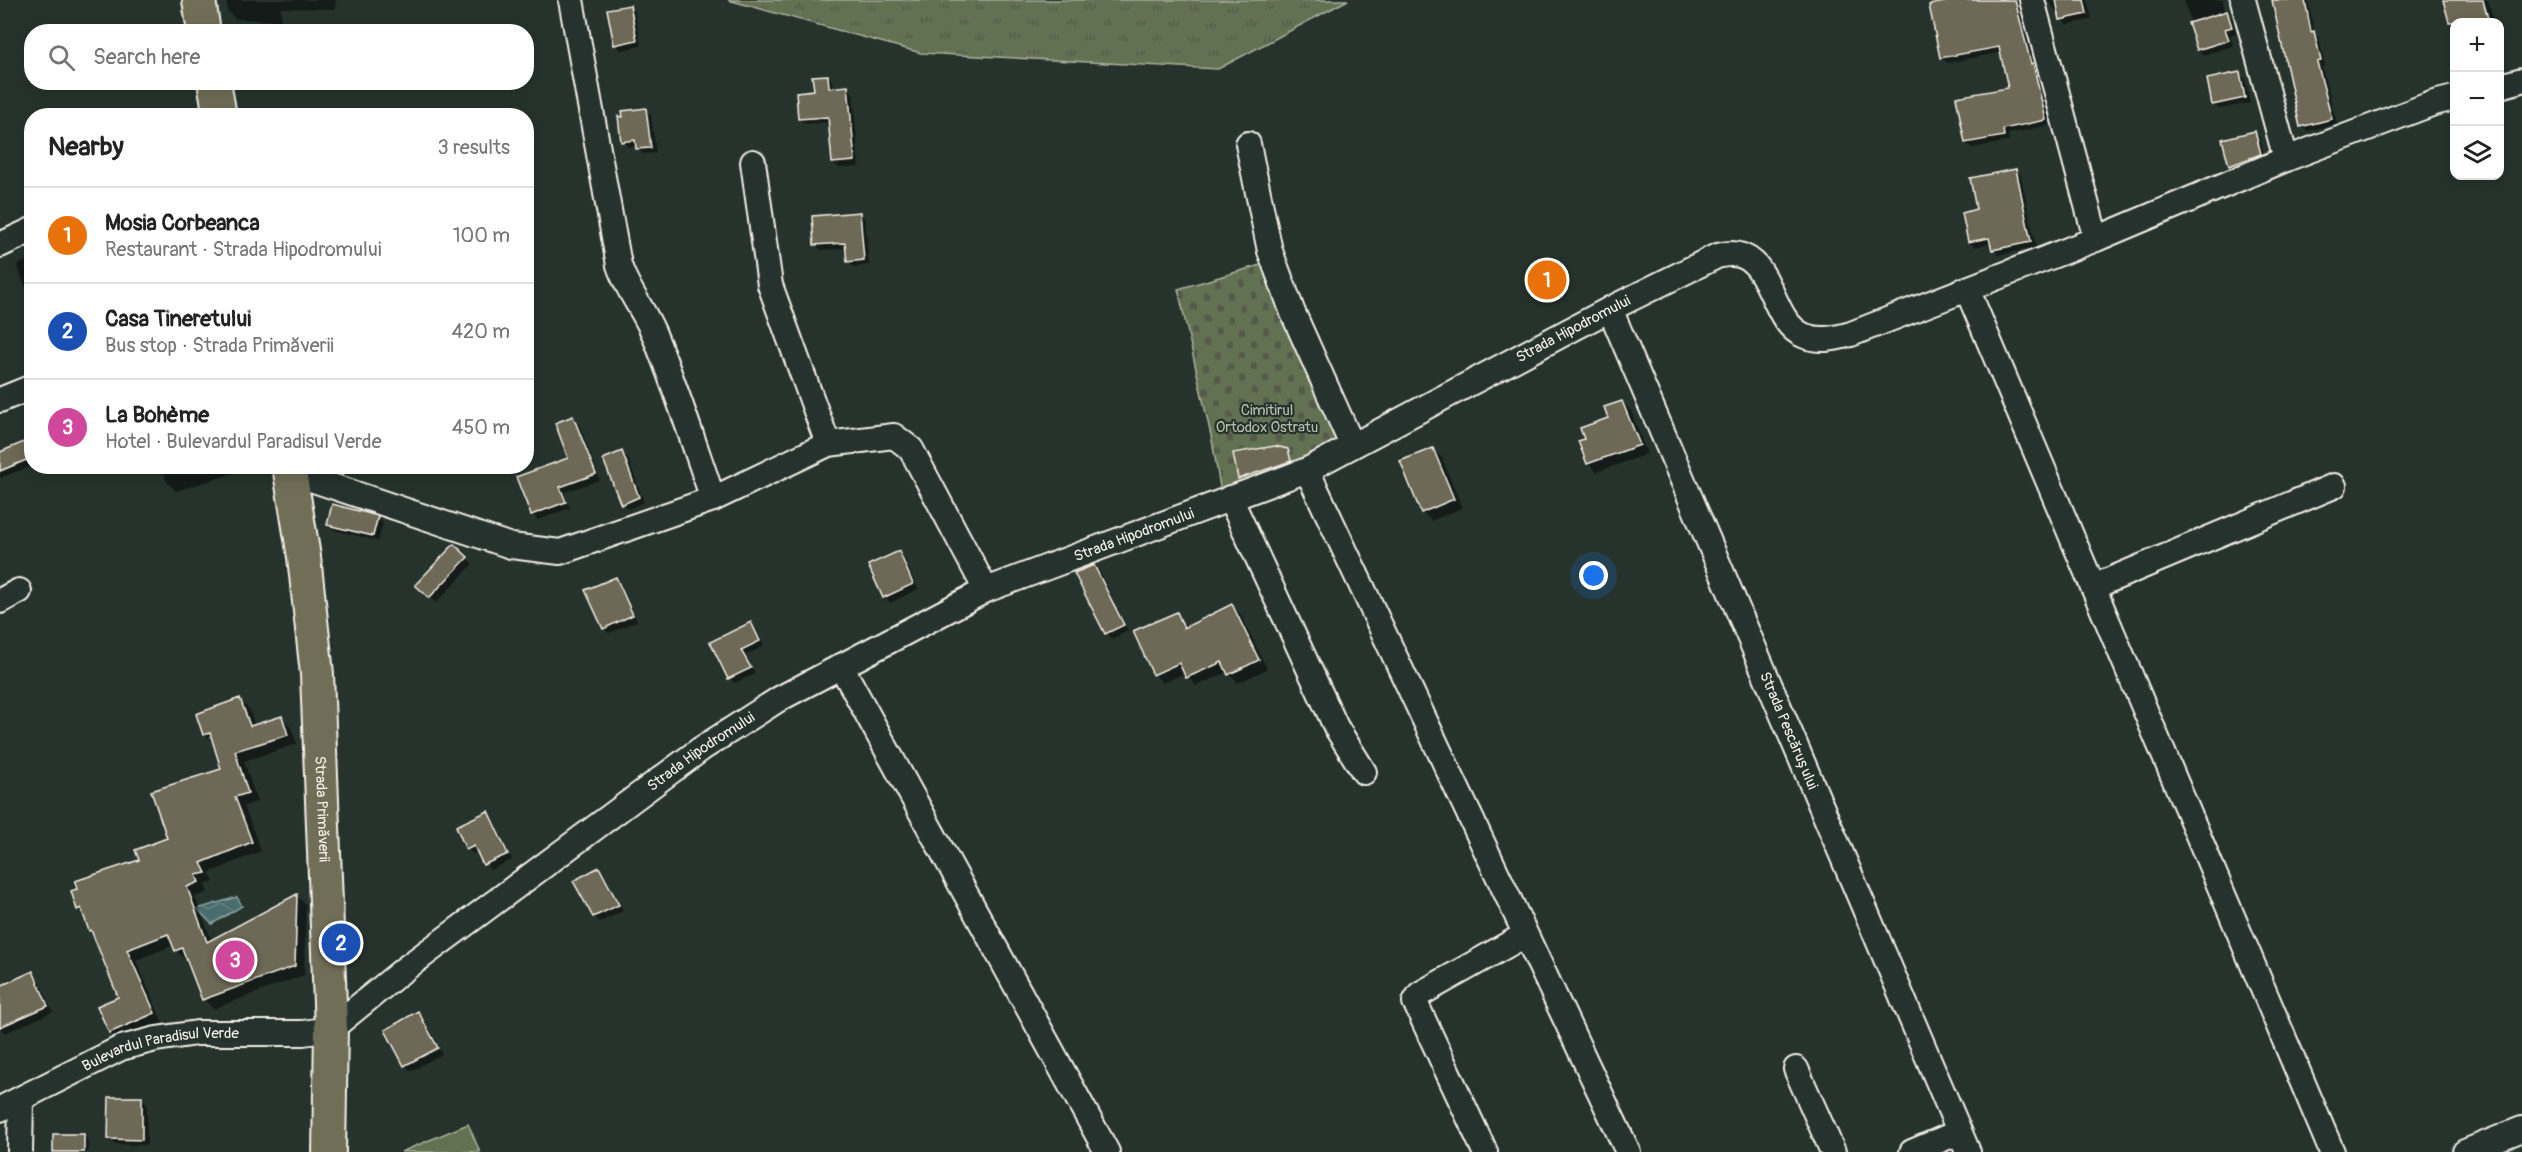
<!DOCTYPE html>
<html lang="en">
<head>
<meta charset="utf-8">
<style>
  body { margin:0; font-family:Pangolin,sans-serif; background:#f2f2f2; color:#222 }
  .controls { position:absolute; right:18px; top:18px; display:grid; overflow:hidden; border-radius:12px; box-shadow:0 3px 15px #0003 }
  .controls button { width:54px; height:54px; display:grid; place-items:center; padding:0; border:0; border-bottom:2px solid #e0e0e0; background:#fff; color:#222; font:30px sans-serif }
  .you { position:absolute; left:1594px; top:576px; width:21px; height:21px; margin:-15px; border:4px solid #fff; border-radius:50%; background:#1a73e8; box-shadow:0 0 0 9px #1a73e833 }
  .badge { display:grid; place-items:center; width:39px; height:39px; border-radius:50%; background:#1a73e8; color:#fff; font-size:20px; font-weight:700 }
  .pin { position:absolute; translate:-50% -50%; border:3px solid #fff; box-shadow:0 2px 6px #0006 }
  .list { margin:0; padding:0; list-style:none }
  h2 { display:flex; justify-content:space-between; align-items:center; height:78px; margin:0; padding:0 24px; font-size:26px }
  h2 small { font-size:20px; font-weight:400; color:#767676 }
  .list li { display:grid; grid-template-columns:39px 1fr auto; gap:18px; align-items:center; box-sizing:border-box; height:96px; padding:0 24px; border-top:2px solid #e0e0e0 }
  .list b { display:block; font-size:22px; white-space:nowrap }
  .list p { margin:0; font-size:20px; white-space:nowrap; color:#767676 }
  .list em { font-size:20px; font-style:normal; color:#767676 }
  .icon { flex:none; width:33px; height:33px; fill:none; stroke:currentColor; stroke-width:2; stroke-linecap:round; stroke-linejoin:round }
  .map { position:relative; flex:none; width:2522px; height:1152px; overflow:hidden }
  .search { position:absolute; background:#fff; box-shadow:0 3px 15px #0003; left:24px; top:24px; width:510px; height:66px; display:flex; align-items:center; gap:15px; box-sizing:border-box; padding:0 21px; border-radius:24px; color:#767676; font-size:22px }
  .panel { position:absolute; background:#fff; box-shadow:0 3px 15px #0003; left:24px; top:108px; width:510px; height:366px; border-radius:24px }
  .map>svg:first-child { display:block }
  .grass { fill:url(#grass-tufts); stroke:#acb19d; stroke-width:1.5 }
  .cemetery { fill:url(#cemetery-stones); stroke:#acb19d; stroke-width:1.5 }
  .pitch { fill:#647152; stroke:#acb19d; stroke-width:1.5 }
  .water { fill:url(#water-waves); stroke:#8da19e; stroke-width:1.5 }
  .shadow { fill:#0007 }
  .building { fill:#6e6956; stroke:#f4f1e8; stroke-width:1.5 }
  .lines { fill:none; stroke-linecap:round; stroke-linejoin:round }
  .minor-casing { stroke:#f4f1e8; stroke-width:28 }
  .major-casing { stroke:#f4f1e8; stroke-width:36 }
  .minor { stroke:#26332d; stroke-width:24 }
  .major { stroke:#716e59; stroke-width:32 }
  .labels { text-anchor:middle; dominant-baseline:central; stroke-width:4.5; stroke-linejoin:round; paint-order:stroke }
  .street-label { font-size:15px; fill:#f4f1e8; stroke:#26332d }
  .park-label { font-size:15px; fill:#babeac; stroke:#26332d }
</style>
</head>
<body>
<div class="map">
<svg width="2522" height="1152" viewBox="0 0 2522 1152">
  <defs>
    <pattern id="grass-tufts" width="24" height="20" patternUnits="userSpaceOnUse" patternTransform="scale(1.5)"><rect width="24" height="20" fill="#647152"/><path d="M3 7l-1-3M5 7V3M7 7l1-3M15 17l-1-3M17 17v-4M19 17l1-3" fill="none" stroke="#555a4b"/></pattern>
    <pattern id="cemetery-stones" width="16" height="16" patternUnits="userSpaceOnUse" patternTransform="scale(1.5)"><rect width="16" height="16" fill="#647152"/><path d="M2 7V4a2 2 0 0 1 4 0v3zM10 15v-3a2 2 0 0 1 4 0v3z" fill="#555a4b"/></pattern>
    <pattern id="water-waves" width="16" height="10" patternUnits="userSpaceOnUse" patternTransform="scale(1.5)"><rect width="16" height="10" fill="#486c6d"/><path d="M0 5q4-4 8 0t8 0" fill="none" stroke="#638182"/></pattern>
  </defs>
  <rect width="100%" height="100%" fill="#26332d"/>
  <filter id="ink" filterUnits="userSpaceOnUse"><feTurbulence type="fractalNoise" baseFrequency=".0167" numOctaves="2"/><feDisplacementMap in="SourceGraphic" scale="12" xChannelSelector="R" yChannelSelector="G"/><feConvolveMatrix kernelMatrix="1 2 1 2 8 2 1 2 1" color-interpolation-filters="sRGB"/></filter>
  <g filter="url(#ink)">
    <path class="grass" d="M728,0H1348L1218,69L921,53Z"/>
    <path class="cemetery" d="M1264,264L1340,440L1222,499L1212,440L1178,289Z"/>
    <path class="pitch" d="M468,1124L480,1152H401Z"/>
    <path class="water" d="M237,897L242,906L212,924L197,909Z"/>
    <g class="shadow">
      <path d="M227,0H336L335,9L281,8V21L236,19L227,11Z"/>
      <path d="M1962,0H2025V17L2022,18L2035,67L2038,71L2050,125L2008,134L2009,141L1972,148L1966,142L2010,89L2002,52L1947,63L1941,57Z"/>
      <path d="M2048,0H2087L2092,19L2067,25L2062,19L2059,9L2055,10Z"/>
      <path d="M2184,0H2223L2225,12L2232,18L2236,33L2230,35L2233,46L2203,55L2198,49Z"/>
      <path d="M2274,0H2308L2315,35L2319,38L2325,66L2322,67L2337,124L2307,131L2302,126Z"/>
      <path d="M2445,0H2488L2494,22H2454V36Z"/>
      <path d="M630,6L635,12L641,46L621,50L615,44Z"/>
      <path d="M2240,74L2245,79L2250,103L2219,109L2213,104Z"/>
      <path d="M828,76L833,82L834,89L848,88L853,93L859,167L839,168L834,163L830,122L805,124L799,119Z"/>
      <path d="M646,110L651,115L656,153L643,154L637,146L628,147L623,141L625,118Z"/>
      <path d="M2254,132L2260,138L2265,160L2236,171L2230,166L2224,140Z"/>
      <path d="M2015,170L2021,176L2036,247L1999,255L1993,249L1992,243L1975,247L1969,242L1978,211Z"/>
      <path d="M859,214L865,219L869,265L854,267L849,261L847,248L821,250L816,245Z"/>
      <path d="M32,259V303L17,265Z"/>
      <path d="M1622,402L1631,411L1647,454L1597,472L1588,463L1586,440L1610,418Z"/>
      <path d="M573,418L579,424L600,480L564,492L570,508L538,520L532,514L569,458Z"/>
      <path d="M24,444L32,454V466L0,478V453Z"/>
      <path d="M1433,450L1442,458L1462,508L1431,521L1423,512Z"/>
      <path d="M1287,451L1292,463L1241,480L1239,478Z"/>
      <path d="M622,453L628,458L644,502L628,509L622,504Z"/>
      <path d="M162,466H232L234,473L176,491L167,482Z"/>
      <path d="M377,518L383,523L378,541L334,530L329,525Z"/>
      <path d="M454,546L473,564L436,603L417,585Z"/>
      <path d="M899,553L904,558L918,589L890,603L884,597Z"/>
      <path d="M1094,567L1100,572L1128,631L1112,639L1107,633Z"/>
      <path d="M615,579L621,584L637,621L609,633L604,628Z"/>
      <path d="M1232,606L1241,615L1267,669L1238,683L1228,672L1196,686L1185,673L1163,683L1154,674L1176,613L1187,628Z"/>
      <path d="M750,624L756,629L764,646L746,655L755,674L735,683L729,678Z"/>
      <path d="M240,700L249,709L255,726L282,718L291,727L297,744L244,761L257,802L244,806L261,851L209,873L214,882L205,885L208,892L195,897L212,941L297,896L306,905L304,975L213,1009L204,999L188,959L185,960L176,950L174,945L136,960L163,1023L120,1042L110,1033L99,1007L120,997L95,935L90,930L86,917L78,909L168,839L223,770L214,744L205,734Z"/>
      <path d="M487,813L493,819L512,860L490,870L479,852L473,854L468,849Z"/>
      <path d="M598,869L604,875L623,911L600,922L595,917L575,881Z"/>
      <path d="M33,973L38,979L53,1012L5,1033L0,1028V988Z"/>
      <path d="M418,1013L424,1019L442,1054L411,1071L405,1065Z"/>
      <path d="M141,1098L147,1104V1145L115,1144L110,1139Z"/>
      <path d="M83,1135L89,1141V1152H54Z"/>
    </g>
    <g class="building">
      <path d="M1954,0H2015L2031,64L2033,63L2046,120L2003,129L2004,136L1965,143L1956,97L2008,88L1999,47L1940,58L1929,5Z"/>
      <path d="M2056,0H2084L2087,14L2060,20Z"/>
      <path d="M2272,0H2305L2311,32L2314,31L2321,61L2317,62L2332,119L2300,127Z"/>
      <path d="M2443,0H2483L2489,22H2449Z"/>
      <path d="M630,5L637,40L614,45L607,9Z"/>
      <path d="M2227,11L2232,27L2225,29L2229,40L2197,50L2188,23Z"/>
      <path d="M2240,72L2245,98L2212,105L2207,79Z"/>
      <path d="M828,75L829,88L848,86L855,161L832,163L828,117L798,119L796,92L814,90L812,76Z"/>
      <path d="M646,108L651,148L636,149L635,140L621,142L618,116L623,117L622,111Z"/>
      <path d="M2255,131L2261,154L2229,166L2222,139Z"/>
      <path d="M2016,169L2031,242L1992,250L1989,238L1968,242L1962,213L1976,209L1970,178Z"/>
      <path d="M860,212L864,260L847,262L845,243L814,245L812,216Z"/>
      <path d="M1622,401L1640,445L1587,464L1578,441L1584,439L1580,428L1608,418L1604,407Z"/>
      <path d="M573,416L596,474L560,487L566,502L531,515L516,477L568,458L555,423Z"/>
      <path d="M24,442L31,458L0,471V452Z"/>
      <path d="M1275,446L1288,449L1291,461L1238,479L1233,453Z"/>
      <path d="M1433,448L1454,499L1421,513L1400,461Z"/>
      <path d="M622,451L639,497L621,505L603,459Z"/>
      <path d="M332,504L378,516L373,536L327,525Z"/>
      <path d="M454,544L468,557L429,598L415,585Z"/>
      <path d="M899,551L913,584L883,598L868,565Z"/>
      <path d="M1094,565L1124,625L1105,634L1074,573Z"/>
      <path d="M616,577L633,615L603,629L585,590Z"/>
      <path d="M1232,604L1259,660L1228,675L1222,662L1186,678L1179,663L1153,675L1133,631L1177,612L1184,628Z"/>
      <path d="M751,622L760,641L741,650L751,668L728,679L710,642Z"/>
      <path d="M240,698L250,726L282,716L288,735L235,751L248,793L235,797L252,842L201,863L206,873L196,875L199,882L187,887L207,942L297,894L295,966L202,1000L182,948L175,951L168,934L127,950L155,1013L109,1033L97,1006L118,997L91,930L89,931L81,908L77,910L71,891L77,889L75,881L139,860L135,850L167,838L151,791L221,769L210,733L203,735L196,714Z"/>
      <path d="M488,811L508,854L483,865L474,846L466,850L456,826Z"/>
      <path d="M599,867L619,905L593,917L573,881Z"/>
      <path d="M33,971L48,1006L0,1027V986Z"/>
      <path d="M418,1011L438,1048L404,1066L385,1030Z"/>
      <path d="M109,1097H142V1140L108,1139Z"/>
      <rect x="53" y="1134" width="31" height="18"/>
    </g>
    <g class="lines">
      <g class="minor-casing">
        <g id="minor">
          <path d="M571,0L619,265C627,290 644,310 654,334C676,388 694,444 713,499"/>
          <path d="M2032,0L2096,239"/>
          <path d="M2243,0L2286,159"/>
          <path d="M2500,86L2522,80"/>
          <path d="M1248,144L1270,251L1293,313L1352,445"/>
          <path d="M753,162L770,285L828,444"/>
          <path d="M0,245L32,230"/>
          <path d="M1967,289L2332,1152"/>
          <path id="s1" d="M1610,309L1968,1152"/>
          <path d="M0,400L32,387"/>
          <path d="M1307,470L1628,1152"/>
          <path d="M290,472L511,546L560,552L713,499L828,444L894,436L911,449L986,590"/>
          <path d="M1230,498L1336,727L1364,772"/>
          <path d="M2093,587L2334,486"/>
          <path d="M0,601L19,591"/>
          <path d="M841,666L1107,1152"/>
          <path d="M1796,1069L1833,1152"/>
          <path id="s2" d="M0,1109L121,1048L156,1039L197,1033H303L331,1029L402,971L639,795L701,749L779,699L986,590L1307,470L1610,309L1717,256C1775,240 1765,321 1805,336C1821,342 1836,338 1851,334L2096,239L2286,159L2434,103L2454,98"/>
          <path d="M20,1152L21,1099"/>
          <path d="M1485,1152L1415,1002L1420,994L1525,935"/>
          <path d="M1912,1152L1959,1132"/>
          <path d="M2465,1152L2522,1129"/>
        </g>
      </g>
      <g class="major-casing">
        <g id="major">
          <path d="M199,0L204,32"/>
          <path d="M214,82L220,116"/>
          <path id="s3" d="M289,466L304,557L317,674L331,1029L329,1152"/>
        </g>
      </g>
      <use href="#minor" class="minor"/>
      <use href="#major" class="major"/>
    </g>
  </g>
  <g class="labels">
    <g class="street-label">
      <text stroke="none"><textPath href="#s2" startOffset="1782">Strada Hipodromului</textPath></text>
      <text stroke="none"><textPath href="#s2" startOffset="1296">Strada Hipodromului</textPath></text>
      <text stroke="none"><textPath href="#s1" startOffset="458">Strada Pescărușului</textPath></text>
      <text stroke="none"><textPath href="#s2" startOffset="810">Strada Hipodromului</textPath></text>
      <text stroke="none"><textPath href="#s3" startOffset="345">Strada Primăverii</textPath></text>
      <text stroke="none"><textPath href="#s2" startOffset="174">Bulevardul Paradisul Verde</textPath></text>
    </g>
    <g class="park-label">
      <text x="1267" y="410">Cimitirul<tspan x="1267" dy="17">Ortodox Ostratu</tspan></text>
    </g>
  </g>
</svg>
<div class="controls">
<button>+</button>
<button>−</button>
<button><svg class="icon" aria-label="layers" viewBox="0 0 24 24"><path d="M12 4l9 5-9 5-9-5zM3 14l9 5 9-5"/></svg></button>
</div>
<div class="you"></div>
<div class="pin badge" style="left:1547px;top:280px;background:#e8710a">1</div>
<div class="pin badge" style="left:341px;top:943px;background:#1a4fb4">2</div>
<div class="pin badge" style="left:235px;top:960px;background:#d1479c">3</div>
<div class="search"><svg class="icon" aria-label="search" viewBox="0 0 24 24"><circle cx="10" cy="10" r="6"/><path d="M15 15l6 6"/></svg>Search here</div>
<section class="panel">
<h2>Nearby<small>3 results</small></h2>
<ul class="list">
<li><span class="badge" style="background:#e8710a">1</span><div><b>Mosia Corbeanca</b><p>Restaurant · Strada Hipodromului</p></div><em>100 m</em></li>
<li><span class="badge" style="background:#1a4fb4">2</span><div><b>Casa Tineretului</b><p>Bus stop · Strada Primăverii</p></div><em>420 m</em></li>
<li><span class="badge" style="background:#d1479c">3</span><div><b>La Bohème</b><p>Hotel · Bulevardul Paradisul Verde</p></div><em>450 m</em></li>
</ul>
</section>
</div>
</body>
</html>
